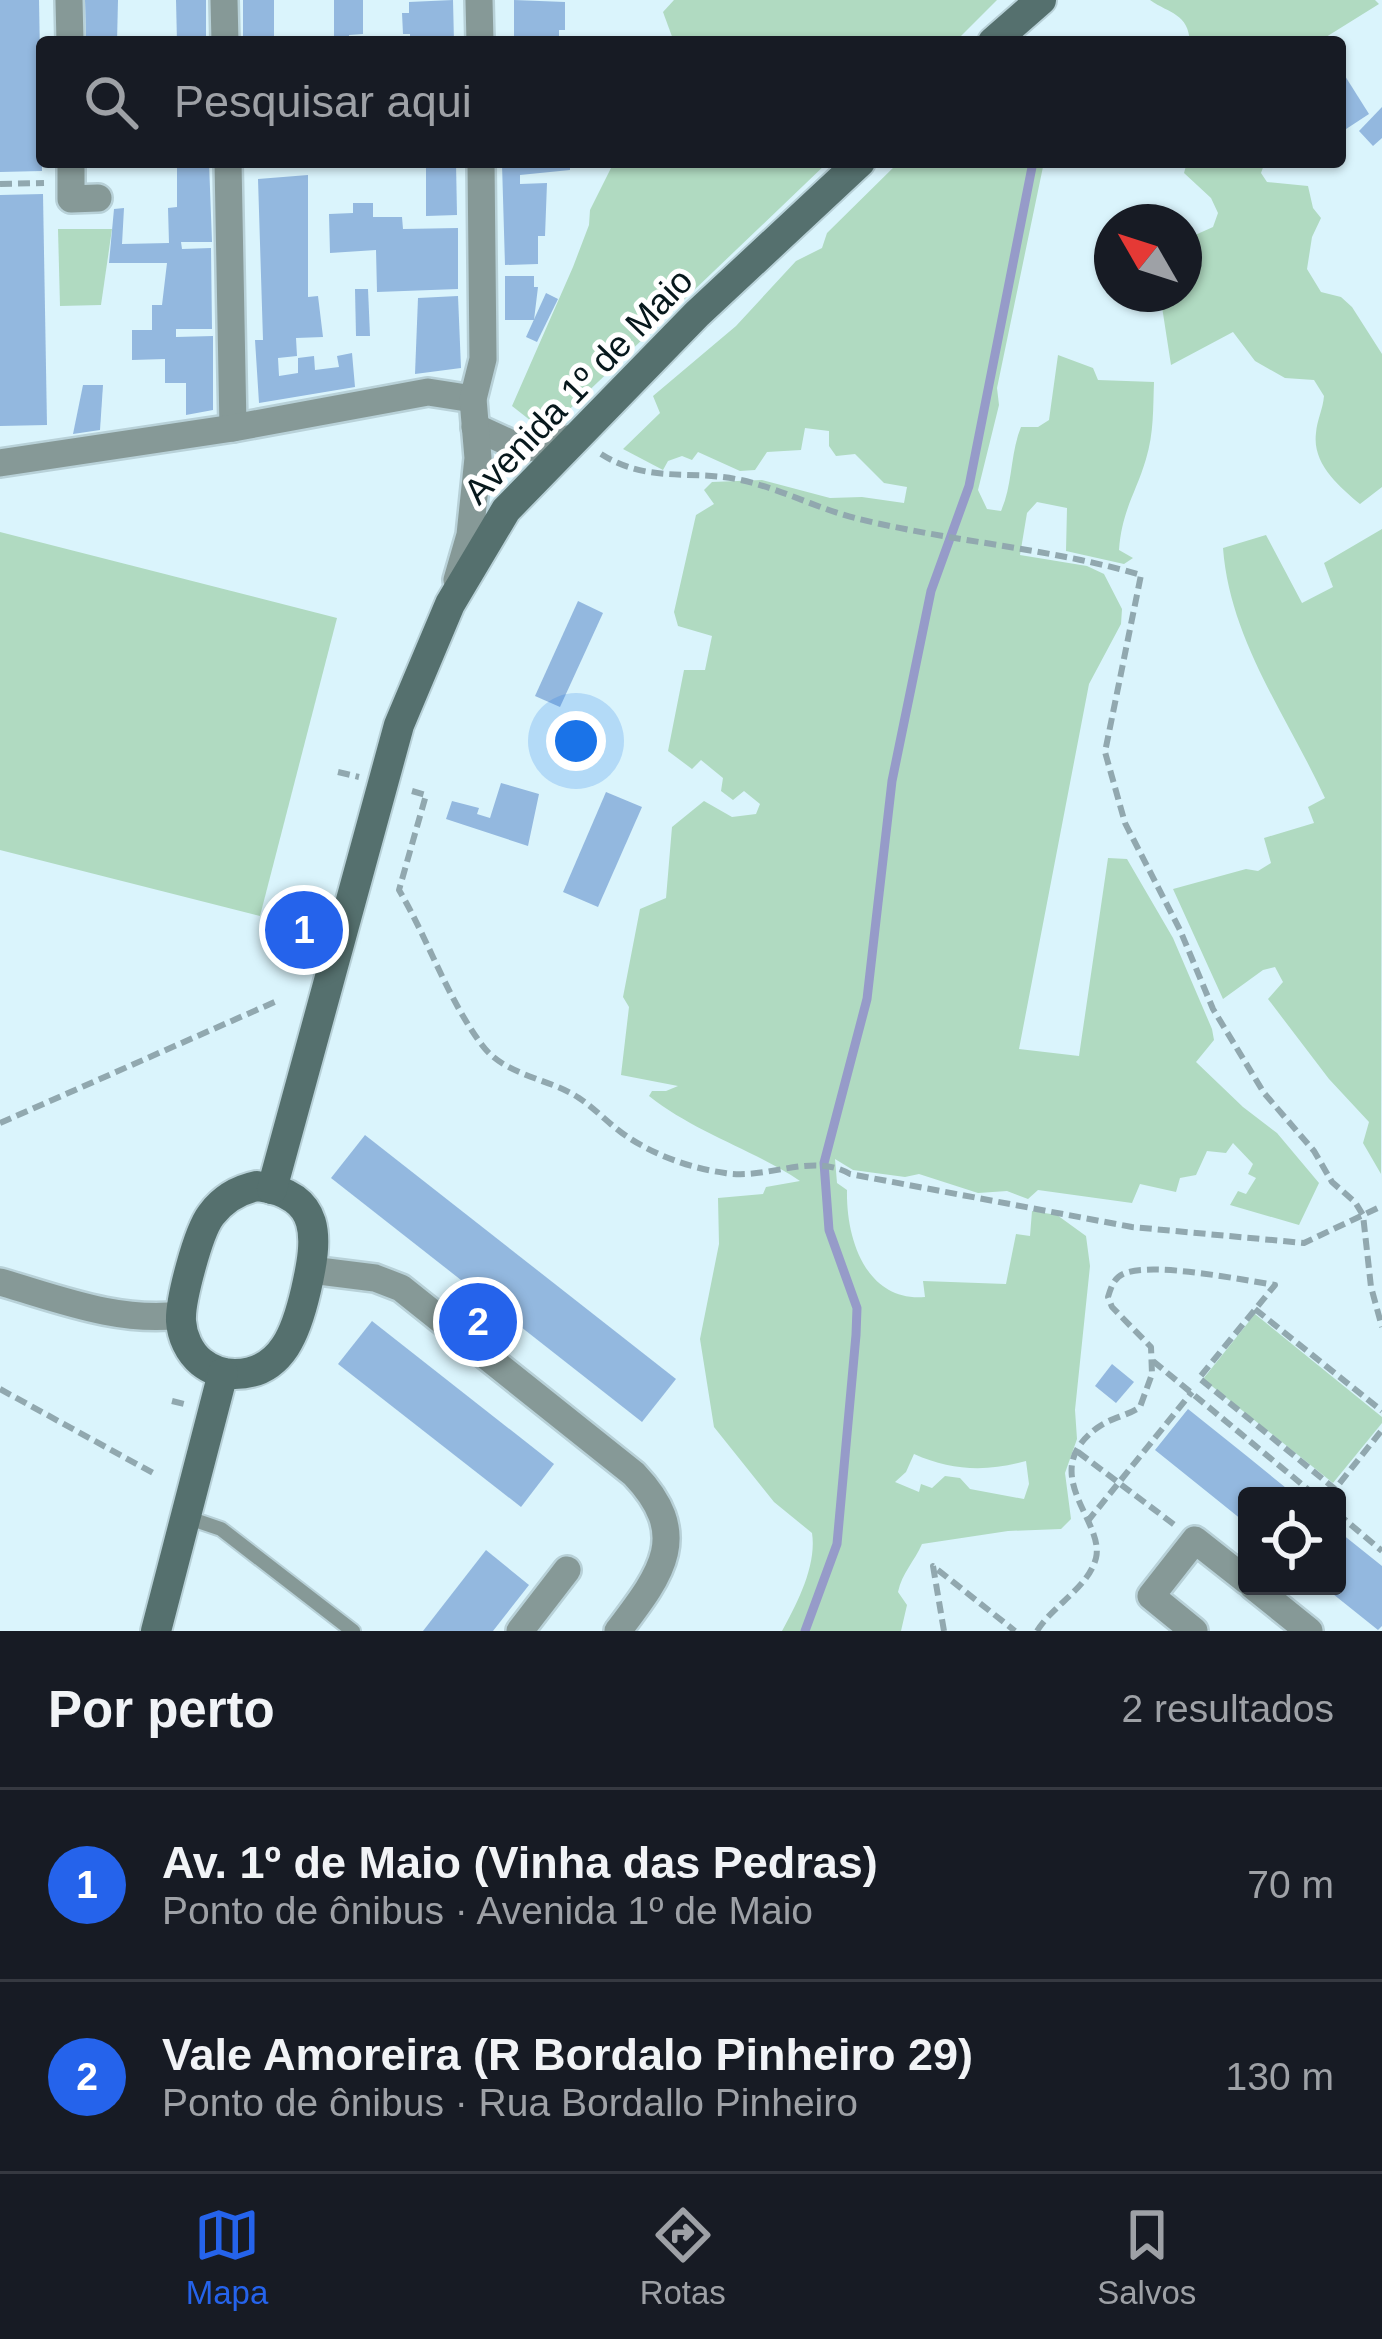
<!DOCTYPE html>
<html lang="pt">
<head>
<meta charset="utf-8">
<style>
  body { margin:0; font-family:Helvetica,sans-serif; background:#20242c; color:#f1f3f6 }
  .controls { position:absolute; right:36px; bottom:36px; display:grid; overflow:hidden; border-radius:12px; box-shadow:0 3px 9px #0004 }
  .controls button { width:108px; height:108px; display:grid; place-items:center; padding:0; border:0; border-bottom:3px solid #363941; background:#171b24; color:#f1f3f6; font:60px sans-serif }
  .compass { position:absolute; left:1094px; top:204px; width:108px; height:108px; border-radius:50%; background:#171b24; box-shadow:0 3px 9px #0004; rotate:309deg }
  .you { position:absolute; left:576px; top:741px; width:42px; height:42px; margin:-30px; border:9px solid #fff; border-radius:50%; background:#1a73e8; box-shadow:0 0 0 18px #1a73e833 }
  .badge { display:grid; place-items:center; width:78px; height:78px; border-radius:50%; background:#2563eb; color:#fff; font-size:39px; font-weight:700 }
  .pin { position:absolute; translate:-50% -50%; border:6px solid #fff; box-shadow:0 3px 12px #0006 }
  .list { margin:0; padding:0; list-style:none }
  h2 { display:flex; justify-content:space-between; align-items:center; height:156px; margin:0; padding:0 48px; font-size:51px }
  h2 small { font-size:39px; font-weight:400; color:#9ea1a6 }
  .list li { display:grid; grid-template-columns:78px 1fr auto; gap:36px; align-items:center; box-sizing:border-box; height:192px; padding:0 48px; border-top:3px solid #363941 }
  .list b { display:block; font-size:45px; white-space:nowrap }
  .list p { margin:0; font-size:39px; white-space:nowrap; color:#9ea1a6 }
  .list em { font-size:39px; font-style:normal; color:#9ea1a6 }
  .icon { flex:none; width:66px; height:66px; fill:none; stroke:currentColor; stroke-width:2; stroke-linecap:round; stroke-linejoin:round }
  .map { position:relative; flex:none; width:1382px; height:1631px; overflow:hidden }
  .search { position:absolute; background:#171b24; box-shadow:0 3px 9px #0004; left:36px; right:36px; top:36px; height:132px; display:flex; align-items:center; gap:30px; box-sizing:border-box; padding:0 42px; border-radius:12px; color:#9ea1a6; font-size:45px }
  .sheet { height:540px; background:#171b24 }
  nav { display:flex; justify-content:space-around; align-items:center; box-sizing:border-box; height:168px; border-top:3px solid #363941; background:#171b24; font-size:33px; color:#9ea1a6 }
  nav a { display:grid; justify-items:center; gap:6px }
  nav .on { color:#2563eb }
  .map>svg:first-child { display:block }
  .green { fill:#b0dac1; fill-rule:evenodd }
  .lines { fill:none; stroke-linecap:round; stroke-linejoin:round }
  .stream { stroke:#969bc9; stroke-width:9 }
  .building { fill:#93b8df }
  .service-casing { stroke:#b8d1d8; stroke-width:18 }
  .minor-casing { stroke:#b8d1d8; stroke-width:32 }
  .secondary-casing { stroke:#b8d1d8; stroke-width:34 }
  .path { stroke:#91a8af; stroke-width:6; stroke-dasharray:12 6; stroke-linecap:butt }
  .service { stroke:#869997; stroke-width:14 }
  .minor { stroke:#869997; stroke-width:27 }
  .secondary { stroke:#55706e; stroke-width:30 }
  .labels { text-anchor:middle; dominant-baseline:central; stroke-width:10; stroke-linejoin:round; paint-order:stroke }
  .street-label { font-size:36px; fill:#07181c; stroke:#fff }
</style>
</head>
<body>
<div class="map">
<svg width="1382" height="1631" viewBox="0 0 1382 1631">
  <rect width="100%" height="100%" fill="#daf4fc"/>
  <g class="green">
    <path d="M674,0H997L955,42H674L663,12Z"/>
    <path d="M1150,0H1375L1379,4L1318,42H1190C1188,13 1170,14 1150,0Z"/>
    <path d="M614,162H828L552,426L540,428L512,406L573,267L589,225L590,210Z"/>
    <path d="M899,162H1044L997,388L999,405L978,490L987,509L1001,511C1013,484 1010,454 1021,427H1038L1049,420L1058,355L1093,368L1098,380L1154,382C1153,408 1154,433 1146,459C1136,493 1122,510 1119,550L1133,558L1124,564L1066,551L1067,508L1037,502L1027,513L1020,555L1087,566L1104,574L1122,609L1121,624L1089,684L1019,1049L1079,1056L1108,858L1127,859L1173,938L1212,1029L1214,1040L1196,1062L1243,1107L1277,1133L1319,1183L1299,1225L1230,1205L1238,1191L1246,1194L1256,1178L1248,1174L1253,1164L1233,1143L1226,1153L1207,1151L1196,1175L1180,1178L1176,1192L1140,1184L1132,1203L1038,1190L1028,1199L1007,1191L978,1193L919,1174L905,1177L853,1170L835,1159L837,1183L847,1190C846,1239 866,1302 925,1297L923,1281L1006,1284L1016,1234L1030,1236L1032,1211L1057,1215L1086,1236L1090,1266L1075,1410L1077,1439L1065,1473L1071,1519L1061,1529L1008,1531L922,1544C914,1562 902,1573 898,1592L907,1605L901,1631H782C797,1604 817,1565 812,1533L774,1502L714,1427L700,1339L719,1244L718,1198L763,1194L766,1187L800,1181C754,1150 694,1132 649,1096L652,1091H666L678,1086L621,1075L629,1007L623,997L640,909L666,898L672,827L704,801L732,817L756,814L760,804L744,791L733,800L721,791L723,778L701,760L692,769L668,751L684,670H705L712,636L678,626L674,612L696,515L714,504L704,490L712,482L762,480L830,498L862,497L904,503L907,487L884,483L855,454L836,456L829,446V431L805,428L801,450L767,452L755,470L740,471L698,452L692,460L682,456L668,461L663,470L623,449L660,413L653,396L736,326L796,261L822,248L827,233ZM914,1454C952,1471 987,1472 1026,1461L1029,1484L1024,1499L970,1489L960,1478L945,1476L932,1488L921,1484L919,1492L895,1482L906,1472Z"/>
    <path d="M1187,162H1265L1261,173L1267,182L1308,186L1313,208L1321,218L1312,237L1307,269L1321,292L1341,297L1352,307L1382,354V487L1360,504C1339,486 1312,464 1316,433C1317,420 1323,409 1324,396L1314,380L1285,378L1255,361L1233,332L1171,365L1160,294H1184V240L1213,227L1218,213L1211,198L1184,173Z"/>
    <path d="M58,229H112L101,305L60,306Z"/>
    <path d="M1382,529L1381,1174L1363,1143L1369,1122L1329,1079L1268,999L1283,982L1275,967L1263,970L1223,999L1173,889L1246,869L1258,871L1271,863L1264,838L1314,823L1308,807L1325,798C1287,716 1230,640 1223,548L1266,535L1302,603L1333,587L1324,563Z"/>
    <path d="M0,532L337,618L260,916L0,850Z"/>
    <path d="M1255,1314L1382,1417V1423L1333,1483L1203,1379Z"/>
  </g>
  <g class="lines">
    <path class="stream" d="M805,1631L837,1544L856,1335L857,1308L829,1230L824,1163L867,999L892,781L931,591L969,486L1033,162"/>
  </g>
  <g class="building">
    <path d="M0,0H39L42,171L0,172Z"/>
    <path d="M85,0H118L117,42H86Z"/>
    <path d="M176,0H206V42H177Z"/>
    <rect x="243" y="0" width="31" height="42"/>
    <path d="M334,0H363V34L349,35V42H334Z"/>
    <path d="M453,0L454,42H410V34H403L402,13H409V2Z"/>
    <path d="M514,0L565,2V30H559V42H514Z"/>
    <path d="M1340,68L1369,114L1340,133Z"/>
    <path d="M1382,107V138L1373,146L1359,131Z"/>
    <path d="M156,162H209L212,242H181L182,249L211,248L212,329H176V337L213,336V410L186,415V383H165V359L132,360V330H152V305H162L167,263H109L114,209L124,208L122,244L169,243L168,208L177,207V166L156,167Z"/>
    <path d="M426,162H456L457,215L426,216Z"/>
    <path d="M520,162H570V170L520,175V184L547,183L545,236H538V264L505,265L502,164Z"/>
    <path d="M308,175V297L318,296L323,337L296,338L297,356L278,358L279,376L298,373V358L314,356L315,370L339,367L337,356L352,353L355,387L259,403L255,340H263L258,179Z"/>
    <path d="M43,194L47,425L0,426V195Z"/>
    <path d="M353,203H373V217H402L403,229L458,228V289L377,292L376,250L330,253L329,214L353,213Z"/>
    <path d="M505,276H534V287H538L534,320H505Z"/>
    <path d="M355,289H368L370,336H356Z"/>
    <path d="M546,293L558,299L537,342L526,337Z"/>
    <path d="M458,296L461,368L415,374L418,298Z"/>
    <path d="M83,385H103L100,430L73,434Z"/>
    <path d="M578,601L603,613L560,707L535,696Z"/>
    <path d="M501,783L539,794L528,846L446,819L452,801L479,808L477,814L490,818Z"/>
    <path d="M606,792L642,807L598,907L563,892Z"/>
    <path d="M365,1135L676,1379L642,1422L331,1178Z"/>
    <path d="M372,1321L554,1464L521,1507L338,1364Z"/>
    <path d="M1112,1364L1134,1382L1116,1403L1095,1386Z"/>
    <path d="M1188,1409L1248,1457L1296,1496H1247V1524L1216,1499L1155,1450Z"/>
    <path d="M1337,1530L1382,1566V1626L1378,1630L1323,1586H1337Z"/>
    <path d="M486,1550L529,1585L493,1631H423Z"/>
  </g>
  <g class="lines">
    <g class="service-casing">
      <path id="service" d="M186,1517L221,1529L353,1631"/>
    </g>
    <g class="minor-casing">
      <g id="minor">
        <path d="M69,0L70,42"/>
        <path d="M224,0L225,42"/>
        <path d="M479,0L480,42"/>
        <path d="M71,162V199L98,198"/>
        <path d="M228,162L233,428"/>
        <path d="M475,427L523,449L577,437"/>
        <path d="M0,463L233,428L428,392L473,399"/>
        <path d="M457,580L470,535L478,458L473,399L483,359L481,162"/>
        <path d="M311,1270L375,1278L401,1288L634,1474C692,1535 662,1573 618,1631"/>
        <path d="M0,1282C59,1299 119,1323 181,1315"/>
        <path d="M1253,1586L1309,1631"/>
        <path d="M520,1631L567,1570"/>
        <path d="M1194,1631L1151,1596L1195,1540L1247,1581"/>
      </g>
    </g>
    <g class="secondary-casing">
      <g id="secondary">
        <path d="M993,42L1041,0"/>
        <path d="M257,1186C323,1195 318,1238 306,1290C297,1329 283,1374 235,1374C223,1374 211,1370 201,1362C189,1352 182,1336 181,1321C180,1301 198,1232 211,1215C222,1200 238,1190 257,1186Z"/>
        <path d="M272,1189L399,725L450,604L506,510L697,314L860,162"/>
        <path d="M156,1631L223,1373"/>
      </g>
    </g>
    <g class="path">
      <path d="M0,184L44,183"/>
      <path d="M601,454C647,483 687,470 736,479C778,487 817,509 859,519C953,542 1049,548 1141,575L1105,752L1125,823L1180,930L1213,1009L1264,1093L1314,1151L1332,1182L1355,1202L1363,1215L1371,1287L1382,1327"/>
      <path d="M338,772L359,777"/>
      <path d="M412,791L426,795L399,890C429,941 447,998 482,1045C505,1076 549,1078 579,1098C594,1108 607,1122 622,1133C651,1154 689,1168 725,1173C768,1180 812,1152 850,1174L1132,1227L1304,1243L1382,1206"/>
      <path d="M0,1123L277,1001"/>
      <path d="M1255,1309L1382,1411"/>
      <path d="M1153,1361L1316,1496"/>
      <path d="M0,1389L153,1473"/>
      <path d="M172,1401L188,1405"/>
      <path d="M1078,1452L1176,1526"/>
      <path d="M1337,1513L1382,1551"/>
      <path d="M1087,1522L1192,1392"/>
      <path d="M944,1631L933,1566L1015,1631"/>
      <path d="M1037,1631C1053,1605 1088,1588 1096,1558C1105,1521 1036,1473 1097,1428C1110,1418 1127,1416 1140,1407L1152,1374L1151,1347L1112,1307L1108,1297C1111,1287 1114,1278 1123,1274C1151,1261 1242,1280 1275,1285L1199,1378L1335,1489L1382,1430"/>
    </g>
    <use href="#service" class="service"/>
    <use href="#minor" class="minor"/>
    <use href="#secondary" class="secondary"/>
  </g>
  <g class="labels">
    <g class="street-label">
      <text transform="translate(578 386) rotate(-46)">Avenida 1º de Maio</text>
    </g>
  </g>
</svg>
<div class="controls">
<button><svg class="icon" aria-label="locate" viewBox="0 0 24 24"><circle cx="12" cy="12" r="6"/><path d="M12 2v4M12 18v4M2 12h4M18 12h4"/></svg></button>
</div>
<svg class="compass" viewBox="-18 -18 36 36"><path d="M0-13l5 13h-10z" fill="#e53935"/><path d="M0 13l5-13h-10z" fill="#9ea1a6"/></svg>
<div class="you"></div>
<div class="pin badge" style="left:304px;top:930px">1</div>
<div class="pin badge" style="left:478px;top:1322px">2</div>
<div class="search"><svg class="icon" aria-label="search" viewBox="0 0 24 24"><circle cx="10" cy="10" r="6"/><path d="M15 15l6 6"/></svg>Pesquisar aqui</div>
</div>
<section class="sheet">
<h2>Por perto<small>2 resultados</small></h2>
<ul class="list">
<li><span class="badge">1</span><div><b>Av. 1º de Maio (Vinha das Pedras)</b><p>Ponto de ônibus · Avenida 1º de Maio</p></div><em>70 m</em></li>
<li><span class="badge">2</span><div><b>Vale Amoreira (R Bordalo Pinheiro 29)</b><p>Ponto de ônibus · Rua Bordallo Pinheiro</p></div><em>130 m</em></li>
</ul>
</section>
<nav>
<a class="on"><svg class="icon" aria-label="map" viewBox="0 0 24 24"><path d="M3 6l6-2 6 2 6-2v14l-6 2-6-2-6 2zM9 4v14M15 6v14"/></svg>Mapa</a>
<a><svg class="icon" aria-label="directions" viewBox="0 0 24 24"><path d="M12 3l9 9-9 9-9-9zM9 14v-3h6M13 9l2 2-2 2"/></svg>Rotas</a>
<a><svg class="icon" aria-label="saved" viewBox="0 0 24 24"><path d="M7 4h10v16l-5-4-5 4z"/></svg>Salvos</a>
</nav>
</body>
</html>
